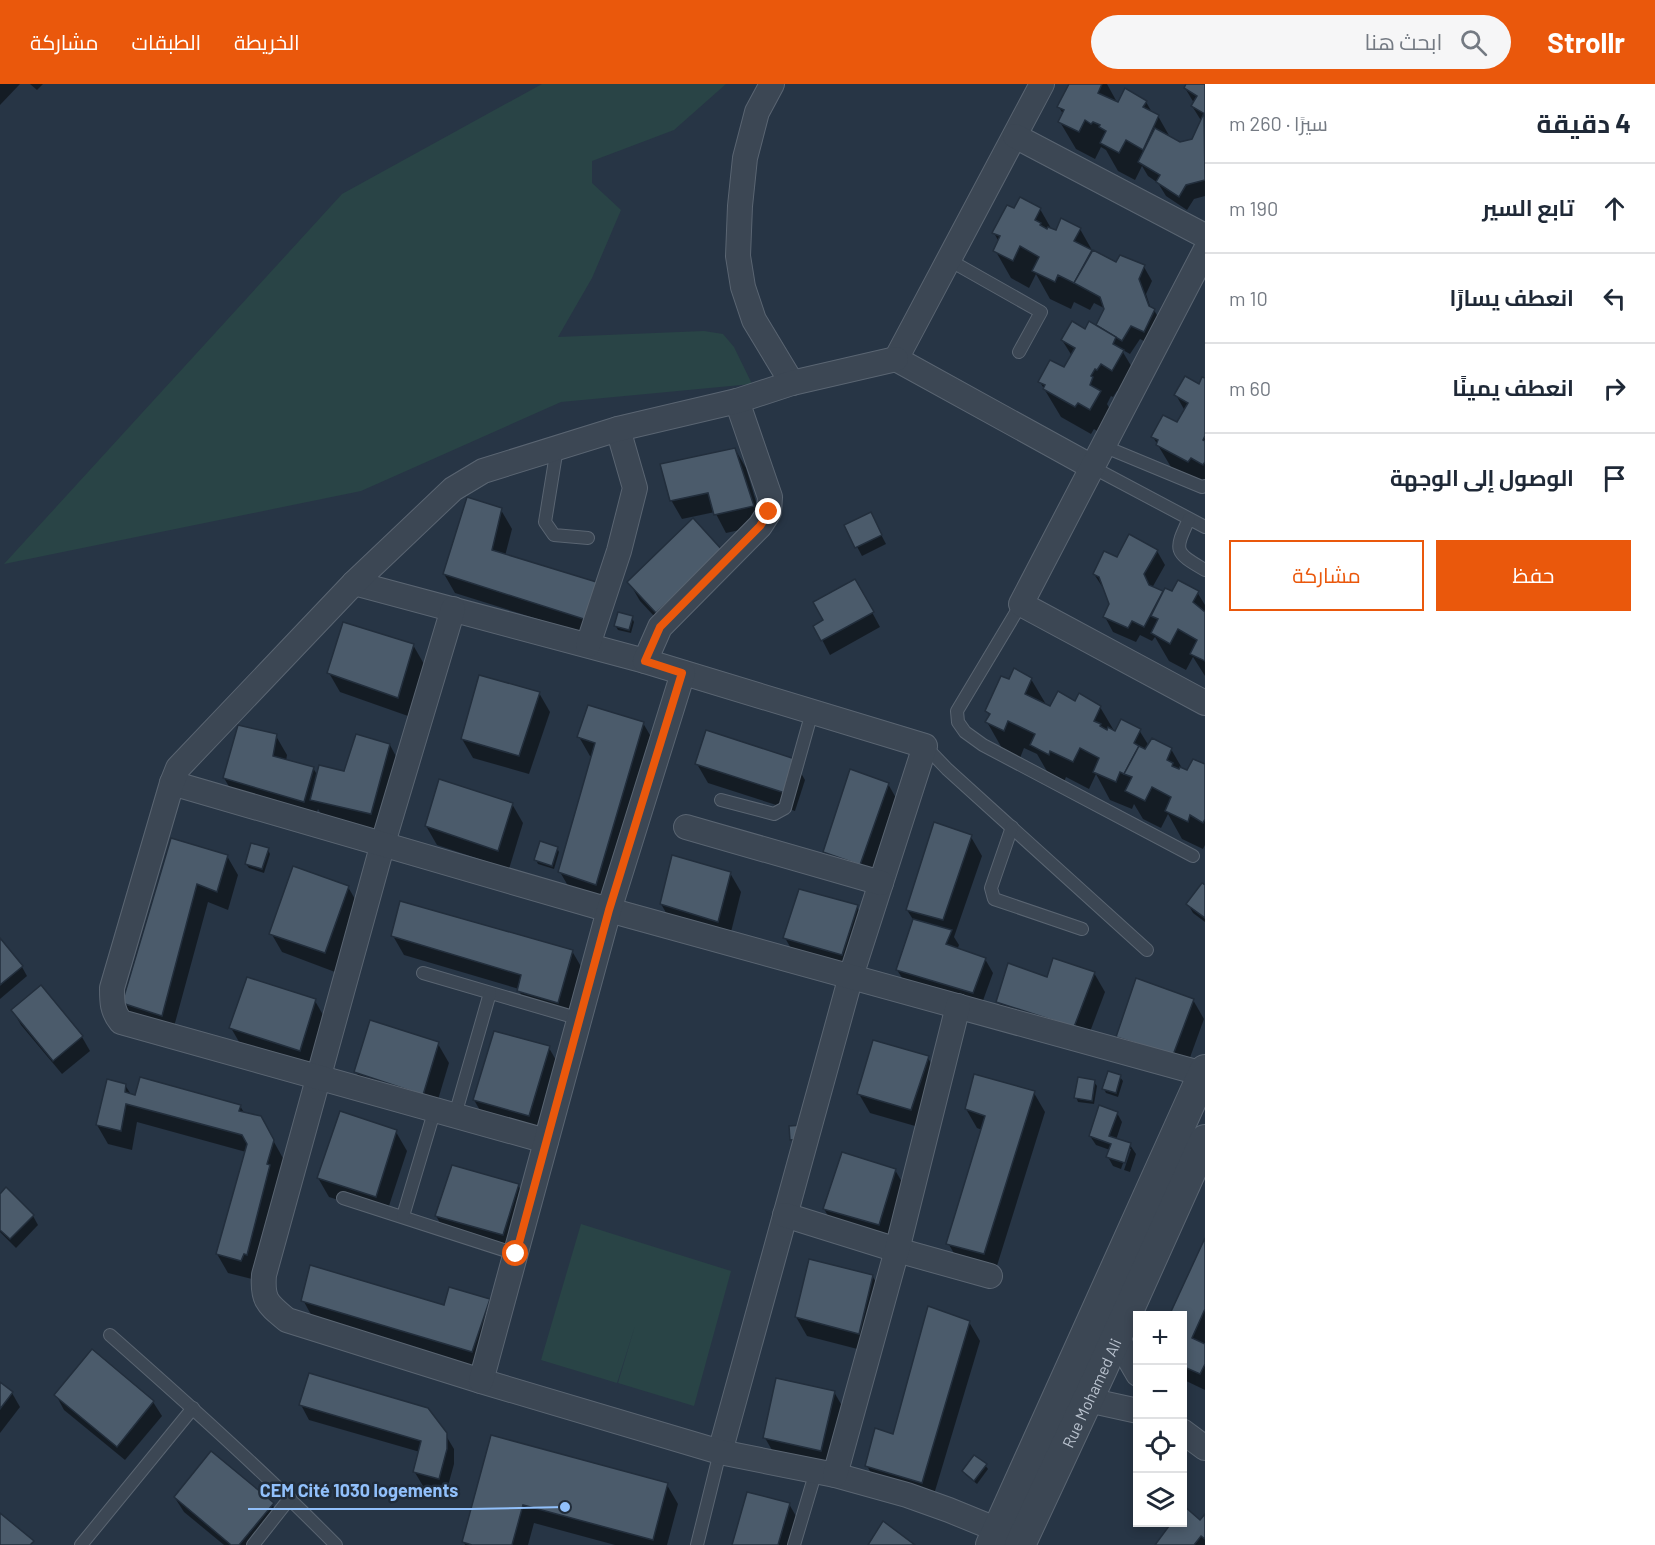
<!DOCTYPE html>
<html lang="ar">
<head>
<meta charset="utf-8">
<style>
  body { margin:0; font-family:Barlow,Cairo,sans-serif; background:#f6f6f7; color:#1f2937; direction:rtl }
  .controls { position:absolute; right:18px; bottom:18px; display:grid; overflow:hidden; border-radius:0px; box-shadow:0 3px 9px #0003 }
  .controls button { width:54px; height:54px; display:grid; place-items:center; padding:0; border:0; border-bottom:2px solid #e0e1e3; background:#fff; color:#1f2937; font:30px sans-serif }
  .stop { position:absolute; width:18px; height:18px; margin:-14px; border:4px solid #ea580c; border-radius:50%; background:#fff }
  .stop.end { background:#ea580c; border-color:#fff; box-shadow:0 2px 6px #0008 }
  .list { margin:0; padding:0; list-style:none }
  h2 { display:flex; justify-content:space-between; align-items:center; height:78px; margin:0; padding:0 24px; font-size:26px }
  h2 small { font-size:20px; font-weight:400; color:#747a83 }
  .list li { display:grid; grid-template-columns:39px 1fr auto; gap:18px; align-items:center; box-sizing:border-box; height:90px; padding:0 24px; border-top:2px solid #e0e1e3 }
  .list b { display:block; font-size:22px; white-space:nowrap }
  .list em { font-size:20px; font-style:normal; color:#747a83 }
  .actions { display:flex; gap:12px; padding:18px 24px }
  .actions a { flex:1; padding:14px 0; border:2px solid #ea580c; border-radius:0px; text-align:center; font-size:21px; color:#ea580c }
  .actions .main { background:#ea580c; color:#fff }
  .icon { flex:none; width:33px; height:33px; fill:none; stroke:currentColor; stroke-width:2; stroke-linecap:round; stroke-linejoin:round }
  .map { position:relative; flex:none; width:1205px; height:1461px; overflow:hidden; direction:ltr }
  header { display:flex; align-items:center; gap:36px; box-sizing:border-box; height:84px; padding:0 30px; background:#ea580c; color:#fff }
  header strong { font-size:28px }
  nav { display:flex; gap:33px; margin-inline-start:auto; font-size:21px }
  .search { width:420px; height:54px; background:#f6f6f7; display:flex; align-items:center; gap:15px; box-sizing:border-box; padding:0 21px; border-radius:33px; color:#747a83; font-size:22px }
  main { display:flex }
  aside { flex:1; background:#fff }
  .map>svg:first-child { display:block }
  .green { fill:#294446 }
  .shadow { fill:#0007 }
  .building { fill:#4b5b6b; stroke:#222e3c; stroke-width:1.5 }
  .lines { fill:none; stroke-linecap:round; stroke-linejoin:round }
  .service-casing { stroke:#5a6572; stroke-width:14 }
  .minor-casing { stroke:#5a6572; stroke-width:26 }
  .tertiary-casing { stroke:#5a6572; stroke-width:32 }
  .service { stroke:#3c4754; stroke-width:12 }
  .minor { stroke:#3c4754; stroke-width:24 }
  .tertiary { stroke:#3c4754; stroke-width:30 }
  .route { stroke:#ea580c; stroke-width:8 }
  .labels { text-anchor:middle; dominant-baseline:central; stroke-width:5; stroke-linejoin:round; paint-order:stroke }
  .street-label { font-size:16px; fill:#b9c2ce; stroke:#202c3a }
  .leader { fill:none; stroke:#91c0fb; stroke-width:2 }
  .callout-dot { fill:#91c0fb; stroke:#202c3a; stroke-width:2 }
  .callout-label { font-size:18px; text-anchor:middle; font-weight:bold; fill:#91c0fb; stroke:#202c3a; stroke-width:5; stroke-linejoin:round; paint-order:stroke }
</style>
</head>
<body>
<header>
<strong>Strollr</strong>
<div class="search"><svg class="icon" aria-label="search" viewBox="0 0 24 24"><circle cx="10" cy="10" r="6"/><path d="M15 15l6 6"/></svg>ابحث هنا</div>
<nav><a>الخريطة</a><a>الطبقات</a><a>مشاركة</a></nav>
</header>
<main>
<aside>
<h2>4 دقيقة<small>سيرًا · 260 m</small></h2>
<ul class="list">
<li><svg class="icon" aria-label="ahead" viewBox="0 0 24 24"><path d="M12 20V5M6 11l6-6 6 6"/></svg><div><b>تابع السير</b></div><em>190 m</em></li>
<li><svg class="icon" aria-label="left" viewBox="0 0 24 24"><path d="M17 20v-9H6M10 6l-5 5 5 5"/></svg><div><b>انعطف يسارًا</b></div><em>10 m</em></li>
<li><svg class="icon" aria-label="right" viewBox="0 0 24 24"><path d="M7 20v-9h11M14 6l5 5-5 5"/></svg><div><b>انعطف يمينًا</b></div><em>60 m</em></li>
<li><svg class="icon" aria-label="arrive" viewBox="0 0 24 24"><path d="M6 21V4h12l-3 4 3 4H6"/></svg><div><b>الوصول إلى الوجهة</b></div></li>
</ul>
<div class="actions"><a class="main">حفظ</a><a>مشاركة</a></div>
</aside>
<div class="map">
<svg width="1205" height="1461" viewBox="0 0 1205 1461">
  <rect width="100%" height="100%" fill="#273545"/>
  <g class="green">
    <path d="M542,0H726L674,46L592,77V99L621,126L592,194L558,253L704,247L723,250L734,263L752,300L561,318L361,407L4,480L342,110Z"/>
    <path d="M581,1140L731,1187L694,1322L618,1299L635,1242L617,1299L541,1276Z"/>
  </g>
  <g class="shadow">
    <path d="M0,0H20L0,21Z"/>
    <path d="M30,0H43L37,6Z"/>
    <path d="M1070,0H1107L1118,20L1146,18L1153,30L1158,32L1171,55L1180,60L1193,56L1202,38L1192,22L1194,19L1185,4L1187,0H1205V112L1194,115L1187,126L1166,112L1158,99L1148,92L1142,82L1135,96L1118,87L1106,66L1101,63L1095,75L1076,65L1060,38L1063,30L1059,23Z"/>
    <path d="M1040,125L1052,146L1056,148L1080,145L1093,168L1116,180L1144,183L1152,197L1146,210L1151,225L1154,226L1162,240L1152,261L1140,255L1130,270L1121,265L1139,295L1128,314L1117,307L1113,313L1111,312L1107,320L1116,336L1106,353L1094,345L1091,350L1061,333L1040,298L1064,285L1072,272L1062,256L1096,243L1106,225L1094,219L1090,226L1074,218L1071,225L1050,215L1036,190L1029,204L1011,194L995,166L999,158L994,149L1014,126Z"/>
    <path d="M1205,296V404L1174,388L1153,353L1177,340L1185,327L1176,311L1199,302Z"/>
    <path d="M735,365L746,384L763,441L726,449L715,428L682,435L671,416Z"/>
    <path d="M501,426L512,445L505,472L602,501L601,555L455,509L444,490Z"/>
    <path d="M875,439L886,460L862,472L846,442Z"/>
    <path d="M1157,467L1165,481L1152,504L1164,509L1197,508L1205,521V592L1193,573L1186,586L1169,577L1155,553L1152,557L1140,551L1136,558L1113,548L1105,533L1111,520L1105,505L1103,504L1094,490L1117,475Z"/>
    <path d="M722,468L733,487L668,547L640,517L629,498Z"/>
    <path d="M855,497L880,543L830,571L815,542L825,537Z"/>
    <path d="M632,534L634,538L631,549L618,546L615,541Z"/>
    <path d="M413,561L424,580L408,632L340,608L329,589Z"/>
    <path d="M1031,595L1047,622L1051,624L1076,619L1100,623L1116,650L1139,646L1149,662L1171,665L1183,686L1188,689L1205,682V761L1203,765L1182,755L1168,730L1161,744L1143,735L1134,720L1132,725L1110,716L1096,690L1089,705L1066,693L1064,698L1048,689L1037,670L1024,664L1020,674L1003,666L987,638L990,633L987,627L1010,597Z"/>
    <path d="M539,609L550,628L529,690L473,674L462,655Z"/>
    <path d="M643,639L654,658L607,819L571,807L560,788L593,673L590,672L579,653Z"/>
    <path d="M276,652L287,671L286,677L313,684L318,692L345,689L390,661L400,680L381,748L323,734L318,725L314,736L235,713L224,694Z"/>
    <path d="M794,677L805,696L795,727L708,699L697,680Z"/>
    <path d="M888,700L899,719L871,799L835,787L824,768Z"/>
    <path d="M512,720L523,739L509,785L437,761L426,742Z"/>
    <path d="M971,753L982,772L954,853L959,861L957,866L985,875L993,889L981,922L906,900L897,886L914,837L907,826Z"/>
    <path d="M172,756L227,772L238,791L228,826L208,818L172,950L135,938L124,919Z"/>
    <path d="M557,764L559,768L554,785L538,780L536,776Z"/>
    <path d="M268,766L270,770L264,789L249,784L246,780Z"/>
    <path d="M730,789L741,808L729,856L672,839L661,820Z"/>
    <path d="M348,803L359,822L335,888L282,868L271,849Z"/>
    <path d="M1205,803V838L1193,829L1188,820Z"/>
    <path d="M857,823L868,842L853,890L796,873L785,854Z"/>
    <path d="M393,852L572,867L583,886L568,937L530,926L519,907V905L404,871Z"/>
    <path d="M0,857L22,883L27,892L0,915Z"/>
    <path d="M1094,889L1105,908L1085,961L1009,937L998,918L1047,894Z"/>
    <path d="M1193,916L1204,935L1184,990L1128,972L1117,953Z"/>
    <path d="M315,917L326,936L311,985L242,963L231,944Z"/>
    <path d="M13,927L82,953L90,967L62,990L21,941Z"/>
    <path d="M438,960L449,979L434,1029L367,1007L356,988Z"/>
    <path d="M549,964L560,983L539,1050L485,1035L474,1016Z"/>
    <path d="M928,974L939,993L922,1044L870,1029L859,1010Z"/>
    <path d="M1120,993L1123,997L1118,1013L1106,1009L1104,1005Z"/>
    <path d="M1094,998L1097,1002L1094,1020L1078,1018L1076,1013Z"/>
    <path d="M125,1001L132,1012L240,1022L245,1030L260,1033L284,1076L252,1195L228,1189L217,1170L246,1068L137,1038L132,1066L108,1060L97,1041Z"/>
    <path d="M1034,1009L1045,1028L995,1188L959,1178L948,1159L982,1046L977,1044L966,1025Z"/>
    <path d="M1117,1029L1122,1038L1116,1056L1130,1061L1136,1070L1130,1088L1124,1086L1131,1065H1128L1121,1085L1113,1082L1108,1073L1110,1066L1096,1061L1090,1052Z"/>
    <path d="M396,1048L407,1067L386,1131L329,1113L318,1094Z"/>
    <path d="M895,1086L906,1105L889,1159L835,1144L824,1125Z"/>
    <path d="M518,1101L529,1120L513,1169L447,1151L436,1132Z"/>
    <path d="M0,1112L33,1132L38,1141L16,1164L0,1148Z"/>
    <path d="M1205,1158V1306L1182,1295V1232Z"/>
    <path d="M873,1193L884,1212L869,1268L807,1252L796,1233Z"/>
    <path d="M303,1216L445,1223L489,1216L500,1235L483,1286L314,1236Z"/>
    <path d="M969,1238L980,1257L932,1417L878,1401L867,1382L894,1352Z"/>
    <path d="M0,1300L12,1309L20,1323L0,1349Z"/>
    <path d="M834,1308L845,1327L832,1386L776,1373L765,1354Z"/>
    <path d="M56,1311L153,1318L162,1332L125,1376L64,1326Z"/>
    <path d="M301,1321L445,1350L454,1365V1380L446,1409L423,1402L414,1387L420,1368L309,1336Z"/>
    <path d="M492,1353L667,1401L678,1420L667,1461H615L534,1439L528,1461H465L464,1458Z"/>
    <path d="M985,1381L988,1385L977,1400L966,1391L963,1387Z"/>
    <path d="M175,1414L272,1420L281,1434L259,1461H224L184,1428Z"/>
    <path d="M789,1420L800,1439L794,1461H734Z"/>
    <path d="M1205,1432V1461H1157L1201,1438Z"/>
  </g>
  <g class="building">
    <path d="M1069,0H1102L1098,9L1118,18L1125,4L1147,17L1143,23L1159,31L1143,66L1126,56L1119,69L1100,59L1106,47L1099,43L1100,41L1093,38L1091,40L1085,36L1079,48L1058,38L1064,26L1057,23Z"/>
    <path d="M1186,0H1205V30L1191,22L1197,12L1184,4Z"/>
    <path d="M1204,29L1205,96L1186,101L1179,113L1156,98L1160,91L1138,78L1155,44L1180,58L1192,55Z"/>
    <path d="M1020,113L1041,124L1035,136L1041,139L1040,141L1047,145L1048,143L1056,146L1061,134L1081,144L1074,157L1092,166L1074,199L1058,191L1055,198L1032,187L1039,173L1020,162L1013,177L993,167L1000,152L992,149L1007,121L1014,124Z"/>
    <path d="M1093,166L1116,178L1120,171L1145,181L1139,195L1149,222L1155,225L1144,248L1131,242L1122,257L1096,241L1104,225L1100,213L1074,199Z"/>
    <path d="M1072,237L1085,245L1089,237L1116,253L1113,260L1124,266L1112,287L1101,280L1097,286L1095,285L1091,292L1093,293L1090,301L1101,307L1090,326L1078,319L1075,323L1043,305L1045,301L1038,298L1050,276L1064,283L1075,264L1061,256Z"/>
    <path d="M1185,292L1199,300L1202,293L1205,294V352L1203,356L1205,357V378L1203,381L1191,374L1188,378L1156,361L1158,356L1151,353L1163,331L1177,338L1188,319L1174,311Z"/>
    <path d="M735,364L754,422L714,431L708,409L670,417L660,380Z"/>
    <path d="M467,413L502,424L492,466L603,500L590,537L443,490Z"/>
    <path d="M871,428L882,451L855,464L844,441Z"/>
    <path d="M693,434L723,467L656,529L627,498Z"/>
    <path d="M1129,450L1158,466L1144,490L1149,501L1163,507L1144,543L1132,537L1128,544L1103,533L1109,520L1099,493L1093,490L1104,467L1117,473Z"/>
    <path d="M855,495L874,528L821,557L813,542L823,536L813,518Z"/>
    <path d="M1178,496L1199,507L1193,518L1205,528V577L1190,570L1197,556L1178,545L1170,560L1151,549L1158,535L1151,532L1165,504L1172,507Z"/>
    <path d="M618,528L633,532L629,546L614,542Z"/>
    <path d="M343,538L414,560L398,614L327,589Z"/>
    <path d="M1014,584L1032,594L1025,610L1050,622L1058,607L1075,617L1079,609L1101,622L1094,637L1101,640L1100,642L1107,646L1108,643L1115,647L1121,635L1141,645L1134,659L1139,662L1124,690L1120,688L1116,698L1093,688L1099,674L1080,664L1073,678L1050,667L1049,671L1030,661L1035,650L1008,637L1004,647L985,638L990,630L985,627L1001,592L1009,595Z"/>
    <path d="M479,591L540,608L519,672L461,655Z"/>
    <path d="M588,621L644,638L596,801L558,788L595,659L577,653Z"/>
    <path d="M238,641L277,650L273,672L314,683L304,718L223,694Z"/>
    <path d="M706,646L795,675L785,709L695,680Z"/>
    <path d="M356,650L390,660L371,730L310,716L319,681L344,687Z"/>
    <path d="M1152,654L1172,664L1167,676L1173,679L1172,682L1179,685L1180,683L1187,686L1193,675L1205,680V735L1203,739L1190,731L1188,738L1165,727L1171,713L1152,703L1145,717L1125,707L1132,693L1124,690L1139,662L1145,665Z"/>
    <path d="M850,685L889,699L860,781L823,768Z"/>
    <path d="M439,695L513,719L498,767L425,742Z"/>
    <path d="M934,738L972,751L943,836L906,826Z"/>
    <path d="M171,754L228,771L217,808L197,800L162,932L122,919Z"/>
    <path d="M540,757L558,763L552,782L534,776Z"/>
    <path d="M251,759L269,764L262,785L245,780Z"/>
    <path d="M672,771L731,788L718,838L660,820Z"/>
    <path d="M293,782L349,802L325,869L269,850Z"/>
    <path d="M1202,799L1205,801V834L1186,820Z"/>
    <path d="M799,805L858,821L842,871L783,854Z"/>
    <path d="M400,817L573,866L558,919L517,907L521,891L391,852Z"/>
    <path d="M913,835L952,846L946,860L986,874L973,909L896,886Z"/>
    <path d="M0,854L23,882L0,901Z"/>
    <path d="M1053,874L1095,888L1074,943L996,918L1008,879L1047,893Z"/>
    <path d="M247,893L316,915L300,967L229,944Z"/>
    <path d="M1136,894L1194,915L1173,971L1116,953Z"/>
    <path d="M41,901L83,952L53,977L11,926Z"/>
    <path d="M370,936L439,958L423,1011L354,988Z"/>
    <path d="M494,947L550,962L529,1032L473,1016Z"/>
    <path d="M873,956L929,972L911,1026L857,1010Z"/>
    <path d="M1108,987L1121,991L1116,1009L1102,1005Z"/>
    <path d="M974,990L1035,1007L984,1170L946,1160L985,1032L965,1025Z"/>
    <path d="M140,993L241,1021L239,1027L261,1032L274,1056L267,1080L270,1081L247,1171L244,1170L241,1177L216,1170L247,1060L242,1051L126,1020L121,1047L96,1041L107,995L126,1000L125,1008L135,1011Z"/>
    <path d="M1078,993L1095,996L1092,1017L1074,1014Z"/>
    <path d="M1099,1021L1118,1028L1109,1052L1131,1059L1125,1079L1106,1073L1111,1060L1089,1052Z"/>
    <path d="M340,1027L397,1046L376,1113L317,1094Z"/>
    <path d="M803,1041L804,1055L790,1056L789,1042Z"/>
    <path d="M842,1068L896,1085L879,1141L823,1125Z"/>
    <path d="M452,1081L519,1100L503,1151L435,1132Z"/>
    <path d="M6,1103L34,1131L10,1155L0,1146V1110Z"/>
    <path d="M1205,1154V1225L1192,1254L1205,1260V1280L1200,1290L1182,1282V1232H1169Z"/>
    <path d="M809,1175L873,1191L859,1250L795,1233Z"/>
    <path d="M310,1181L444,1221L449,1203L490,1215L472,1268L301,1217Z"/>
    <path d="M928,1222L970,1237L922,1399L865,1382L875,1344L893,1350Z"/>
    <path d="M92,1265L154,1317L117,1363L54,1311Z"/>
    <path d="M309,1289L428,1324L447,1349V1365L439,1395L413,1388L421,1357L299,1321Z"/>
    <path d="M776,1294L835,1307L821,1367L763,1354Z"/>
    <path d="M0,1298L13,1308L0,1325Z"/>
    <path d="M491,1351L668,1399L653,1456L523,1421L512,1461H472L462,1458Z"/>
    <path d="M211,1367L274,1419L239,1461H231L174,1413Z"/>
    <path d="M974,1371L987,1380L974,1397L962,1387Z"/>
    <path d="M747,1408L790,1419L778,1461H732Z"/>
    <path d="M1184,1422L1200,1436L1205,1430V1455L1201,1452L1194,1461H1155L1172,1438H1182V1425Z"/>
    <path d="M0,1429L34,1457L30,1461H0Z"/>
    <path d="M883,1437L915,1461H868Z"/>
  </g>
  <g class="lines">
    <g class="service-casing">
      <g id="service">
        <path d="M949,176L1041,228L1019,268"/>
        <path d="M1103,362L1202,403L1205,402"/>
        <path d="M557,364L545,438L554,451L588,454"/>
        <path d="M1092,383L1205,443"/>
        <path d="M1189,435C1174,467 1174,468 1205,486"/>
        <path d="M1021,520L957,627L958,638L965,648L983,661L1193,772"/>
        <path d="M925,662L947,685L1147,866"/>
        <path d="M721,716L774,730L785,724L812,628"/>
        <path d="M1012,743L991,804L994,815L1082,845"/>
        <path d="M423,889L580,935"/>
        <path d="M455,1031L490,909"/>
        <path d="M343,1114L516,1170"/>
        <path d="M403,1132L435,1025"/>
        <path d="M110,1251C187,1319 264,1388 336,1461"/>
        <path d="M81,1461L193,1324"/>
        <path d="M253,1461L290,1414"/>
        <path d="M697,1461L720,1368"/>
        <path d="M794,1461L816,1387"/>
      </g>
    </g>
    <g class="minor-casing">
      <g id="minor">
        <path d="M772,0L757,28L745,74L740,122L738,172L743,203L754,236L792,299"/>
        <path d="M1042,0L896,275L1092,383"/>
        <path d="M1015,52L1205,152"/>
        <path d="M1205,167L1021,520L1205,619"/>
        <path d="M354,499L645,577L925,662L851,892L720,1368"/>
        <path d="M453,525L383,759L264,1191C262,1217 268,1220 287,1236L481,1297L720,1368L835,1391L907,1411L949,1426L998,1446"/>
        <path d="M588,561L619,467L635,404L618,345"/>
        <path d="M645,577L660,543L760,442L769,428L770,413L737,317"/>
        <path d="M172,699L609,826L1203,990"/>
        <path d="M686,743L881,799"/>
        <path d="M546,1057L121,938C112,927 112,918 112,904L172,699L178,684L354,499L453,405L483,387L618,345L737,317L792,299L896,275"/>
        <path d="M785,1131L897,1166L990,1192"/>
        <path d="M1103,1256L1116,1252L1138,1290"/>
        <path d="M481,1297L609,826L683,589"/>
        <path d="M1077,1306L1086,1319L1097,1318L1138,1327"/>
        <path d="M1182,1347L1205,1364"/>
        <path d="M835,1391L897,1166L958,922"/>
      </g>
    </g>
    <g class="tertiary-casing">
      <g id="tertiary">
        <path d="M991,1461L1205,986"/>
        <path id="s1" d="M1020,1461L1102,1285L1205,1056"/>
      </g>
    </g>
    <use href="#service" class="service"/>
    <use href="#minor" class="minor"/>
    <use href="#tertiary" class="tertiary"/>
  </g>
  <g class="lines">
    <path class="route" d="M516,1170L609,826L682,589L645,577L660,543L760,442L769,428"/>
  </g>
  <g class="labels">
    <g class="street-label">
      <text stroke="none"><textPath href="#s1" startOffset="168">Rue Mohamed Ali</textPath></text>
    </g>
  </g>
  <path class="leader" d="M565 1423L471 1425H248"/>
  <circle class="callout-dot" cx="565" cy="1423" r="6"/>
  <g class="callout-label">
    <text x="359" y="1413">CEM Cité 1030 logements</text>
  </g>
</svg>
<div class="controls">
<button>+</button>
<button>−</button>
<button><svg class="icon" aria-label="locate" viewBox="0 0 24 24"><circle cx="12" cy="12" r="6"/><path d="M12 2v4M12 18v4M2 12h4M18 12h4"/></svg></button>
<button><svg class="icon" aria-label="layers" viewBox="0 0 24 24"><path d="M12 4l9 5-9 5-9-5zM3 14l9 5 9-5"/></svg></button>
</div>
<div class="stop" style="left:516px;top:1170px"></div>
<div class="stop end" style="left:769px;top:428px"></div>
</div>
</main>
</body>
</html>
